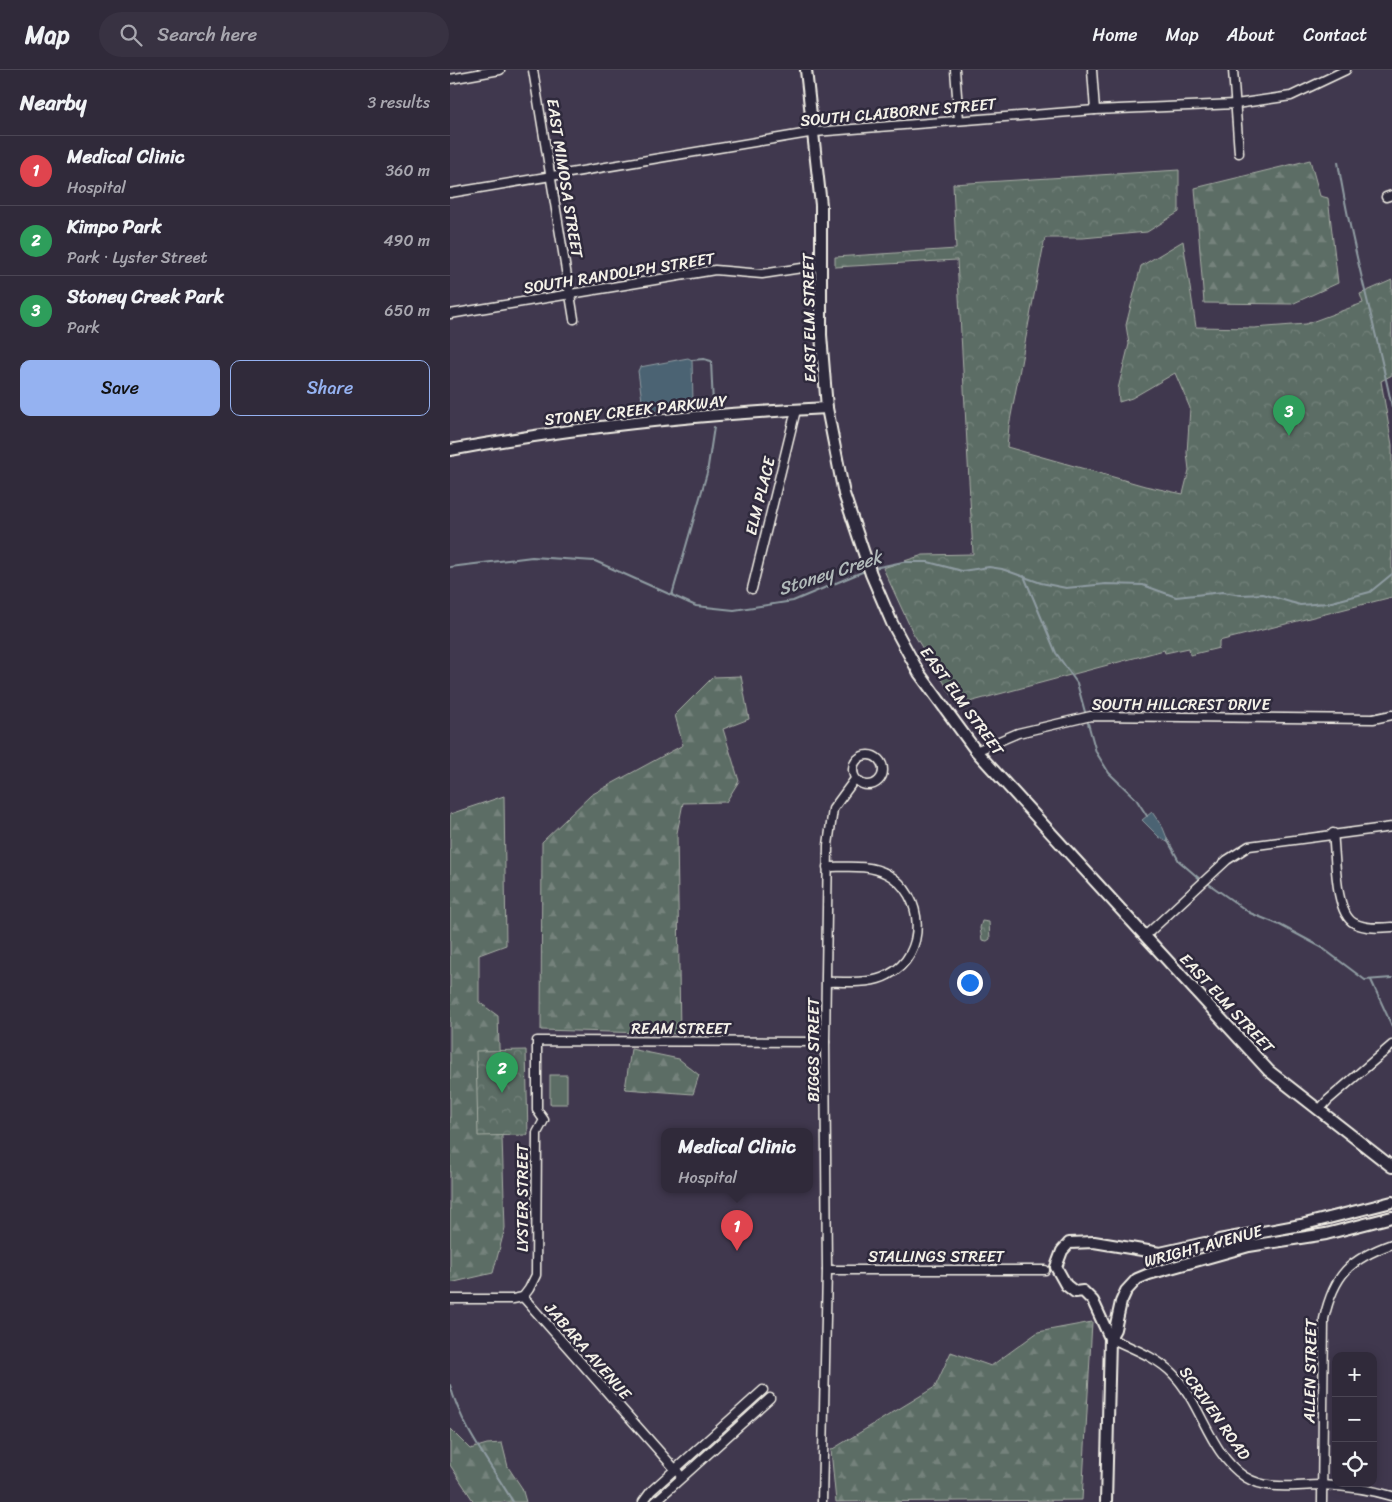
<!DOCTYPE html>
<html lang="en">
<head>
<meta charset="utf-8">
<style>
  body { margin:0; font-family:Sriracha,sans-serif; background:#383242; color:#f1f3f6 }
  .controls { position:absolute; right:15px; bottom:15px; display:grid; overflow:hidden; border-radius:10px; box-shadow:0 2px 12px #0003 }
  .controls button { width:45px; height:45px; display:grid; place-items:center; padding:0; border:0; border-bottom:1px solid #4b4654; background:#302a3a; color:#f1f3f6; font:25px sans-serif }
  .you { position:absolute; left:519px; top:912px; width:18px; height:18px; margin:-12px; border:4px solid #fff; border-radius:50%; background:#1a73e8; box-shadow:0 0 0 8px #1a73e833 }
  .badge { display:grid; place-items:center; width:32px; height:32px; border-radius:50%; background:#95b2f1; color:#fff; font-size:16px; font-weight:700 }
  .pin { position:absolute; translate:-50% -41px; filter:drop-shadow(0 1px 2px #0008) }
  .pin::after { content:''; position:absolute; top:26px; width:18px; height:15px; background:inherit; clip-path:polygon(0 0,100% 0,50% 100%) }
  .popup { position:absolute; left:211px; top:1058px; width:152px; height:65px; box-sizing:border-box; display:grid; place-content:center; border-radius:10px; background:#302a3a; filter:drop-shadow(0 1px 4px #0005); font-size:16px; white-space:nowrap; color:#a8a7af }
  .popup b { font-size:19px; color:#f1f3f6 }
  .popup::after { content:''; position:absolute; left:50%; top:100%; margin-left:-10px; border:10px solid transparent; border-top-color:#302a3a }
  .list { margin:0; padding:0; list-style:none }
  h2 { display:flex; justify-content:space-between; align-items:center; height:65px; margin:0; padding:0 20px; font-size:21px }
  h2 small { font-size:16px; font-weight:400; color:#a8a7af }
  .list li { display:grid; grid-template-columns:32px 1fr auto; gap:15px; align-items:center; box-sizing:border-box; height:70px; padding:0 20px; border-top:1px solid #4b4654 }
  .list b { display:block; font-size:19px; white-space:nowrap }
  .list p { margin:0; font-size:16px; white-space:nowrap; color:#a8a7af }
  .list em { font-size:16px; font-style:normal; color:#a8a7af }
  .actions { display:flex; gap:10px; padding:15px 20px }
  .actions a { flex:1; padding:11px 0; border:1px solid #95b2f1; border-radius:10px; text-align:center; font-size:18px; color:#95b2f1 }
  .actions .main { background:#95b2f1; color:#111 }
  .icon { flex:none; width:28px; height:28px; fill:none; stroke:currentColor; stroke-width:2; stroke-linecap:round; stroke-linejoin:round }
  .map { position:relative; flex:none; width:942px; height:1432px; overflow:hidden }
  header { display:flex; align-items:center; gap:30px; box-sizing:border-box; height:70px; padding:0 25px; background:#302a3a; border-bottom:1px solid #4b4654 }
  header strong { font-size:24px }
  nav { display:flex; gap:28px; margin-inline-start:auto; font-size:18px }
  .search { width:350px; height:45px; background:#383242; display:flex; align-items:center; gap:12px; box-sizing:border-box; padding:0 18px; border-radius:28px; color:#a8a7af; font-size:19px }
  main { display:flex }
  aside { flex:1; background:#302a3a }
  .map>svg:first-child { display:block }
  .forest { fill:url(#forest-firs); stroke:#a8afa6 }
  .park { fill:url(#park-crowns); stroke:#a8afa6 }
  .garden { fill:#5c6d65; stroke:#a8afa6 }
  .water { fill:#4b6473; stroke:#8f9ca2 }
  .lines { fill:none; stroke-linecap:round; stroke-linejoin:round }
  .stream { stroke:#8f9ca2; stroke-width:2 }
  .street-casing { stroke:#f4f1e8; stroke-width:11 }
  .secondary-casing { stroke:#f4f1e8; stroke-width:14 }
  .street { stroke:#2f2a3d; stroke-width:8 }
  .secondary { stroke:#2f2a3d; stroke-width:10 }
  .labels { text-anchor:middle; dominant-baseline:central; stroke-width:5; stroke-linejoin:round; paint-order:stroke }
  .street-label { font-size:16px; fill:#f4f1e8; stroke:#2f2a3d }
  .water-label { font-size:18px; font-style:italic; fill:#b0b9b9; stroke:#2f2a3d }
</style>
</head>
<body>
<header>
<strong>Map</strong>
<div class="search"><svg class="icon" aria-label="search" viewBox="0 0 24 24"><circle cx="10" cy="10" r="6"/><path d="M15 15l6 6"/></svg>Search here</div>
<nav><a>Home</a><a>Map</a><a>About</a><a>Contact</a></nav>
</header>
<main>
<aside>
<h2>Nearby<small>3 results</small></h2>
<ul class="list">
<li><span class="badge" style="background:#e0444e">1</span><div><b>Medical Clinic</b><p>Hospital</p></div><em>360 m</em></li>
<li><span class="badge" style="background:#2e9e5b">2</span><div><b>Kimpo Park</b><p>Park · Lyster Street</p></div><em>490 m</em></li>
<li><span class="badge" style="background:#2e9e5b">3</span><div><b>Stoney Creek Park</b><p>Park</p></div><em>650 m</em></li>
</ul>
<div class="actions"><a class="main">Save</a><a>Share</a></div>
</aside>
<div class="map">
<svg width="942" height="1432" viewBox="0 0 942 1432">
  <defs>
    <pattern id="forest-firs" width="22" height="20" patternUnits="userSpaceOnUse" patternTransform="scale(1.25)"><rect width="22" height="20" fill="#5c6d65"/><path d="M5 1l3.5 6h-7zM16 11l3.5 6h-7z" fill="#74827b"/></pattern>
    <pattern id="park-crowns" width="20" height="18" patternUnits="userSpaceOnUse" patternTransform="scale(1.25)"><rect width="20" height="18" fill="#5c6d65"/><path d="M2 6a3 3 0 1 1 6 0M12 15a3 3 0 1 1 6 0" fill="none" stroke="#74827b"/></pattern>
  </defs>
  <rect width="100%" height="100%" fill="#40384e"/>
  <filter id="ink" filterUnits="userSpaceOnUse"><feTurbulence type="fractalNoise" baseFrequency=".02" numOctaves="2"/><feDisplacementMap in="SourceGraphic" scale="10" xChannelSelector="R" yChannelSelector="G"/><feConvolveMatrix kernelMatrix="1 2 1 2 8 2 1 2 1" color-interpolation-filters="sRGB"/></filter>
  <g filter="url(#ink)">
    <g class="forest">
      <path d="M860,90L870,126L878,128L888,213L842,234L754,233L745,118Z"/>
      <path d="M291,606L299,649L273,659L289,711L276,732L233,733L227,763L230,964L91,960L92,772L141,725L233,675L225,645L263,607Z"/>
      <path d="M54,726L56,875L29,885V932L48,946L55,1158L43,1203L0,1213V744Z"/>
      <path d="M181,979L229,989L249,1005L243,1024L175,1019Z"/>
      <path d="M642,1252L632,1430L386,1432L381,1380L485,1317L501,1282L541,1296L588,1262Z"/>
      <path d="M0,1359L20,1379L37,1374L52,1373L58,1397L72,1418L76,1432H24L0,1395Z"/>
    </g>
    <g class="park">
      <path d="M729,100V142L697,162L633,168H595L559,356L557,377L695,416L733,424L739,400L737,383L740,338L725,303L682,328L669,332L668,319L679,274L676,255L691,196L733,171L746,257L804,258L856,254L913,233L910,224L942,210V305L931,311L942,375V527L769,571V578L740,585L739,578L715,583L714,580L508,635L463,563L433,498L473,485L523,484L507,190L385,197V187L506,179L503,114Z"/>
      <path d="M532,851L539,852L540,869L537,871L532,870L530,858Z"/>
      <path d="M76,980L78,1065L28,1066L26,981Z"/>
    </g>
    <rect class="garden" x="100" y="1005" width="17" height="29"/>
    <g class="water">
      <path d="M238,288L242,290L243,332L228,338L195,342L193,338L188,301L190,297Z"/>
      <path d="M702,742L713,758L719,773L709,767L692,750Z"/>
    </g>
    <g class="lines">
      <g class="stream">
        <path d="M888,92C901,175 925,255 942,337"/>
        <path d="M242,290L254,289L261,291L263,335"/>
        <path d="M0,497L82,487L145,491L246,536L284,540L343,531L417,500"/>
        <path d="M424,498L453,492H478L512,501L539,497L552,499L591,513L616,518L656,514L693,515L726,527L773,522L791,525L813,524L850,535L878,533L920,522L942,504"/>
        <path d="M574,506L606,583L627,613L635,642"/>
        <path d="M222,525L257,403L264,357"/>
        <path d="M638,653L646,682L659,703L686,729L697,746"/>
        <path d="M718,771L729,791L751,810"/>
        <path d="M756,812L800,843L830,855L871,877L915,910L942,908"/>
        <path d="M921,910L942,956"/>
        <path d="M0,1315C12,1359 40,1393 63,1432"/>
      </g>
      <g class="street-casing">
        <g id="street">
          <path d="M83,0L124,249"/>
          <path d="M505,0L509,50"/>
          <path d="M642,0L645,40"/>
          <path d="M783,0L789,83"/>
          <path d="M0,9L50,0"/>
          <path d="M0,123L365,62L645,40L786,34L841,26L896,0"/>
          <path d="M936,127L942,125"/>
          <path d="M0,244L265,200L312,204L372,195"/>
          <path d="M302,519L346,340"/>
          <path d="M526,681L568,663L641,646L923,649L942,645"/>
          <circle cx="418" cy="700" r="15"/>
          <path d="M883,763C886,784 884,842 904,853C915,859 930,858 942,857"/>
          <path d="M377,797C396,797 420,794 437,804C475,824 478,885 438,905C420,915 397,911 377,912"/>
          <path d="M695,866L777,790L799,776L942,757"/>
          <path d="M869,1040L878,1030L942,975"/>
          <path d="M377,1200H595"/>
          <path d="M73,1227L79,1219L86,1205L87,1063L94,1050L87,1040V971L375,972"/>
          <path d="M73,1227L232,1407"/>
          <path d="M0,1229H63L73,1227"/>
          <path d="M660,1268C681,1278 707,1287 723,1304C752,1334 759,1383 795,1407C818,1421 845,1415 870,1415C894,1416 919,1419 942,1426"/>
          <path d="M193,1432L201,1421L313,1320"/>
          <path d="M205,1432L320,1328"/>
          <path d="M372,1432L377,1200L375,972L378,775L383,739L405,709"/>
          <path d="M872,1432L874,1249C884,1204 900,1189 942,1174"/>
        </g>
      </g>
      <g class="secondary-casing">
        <g id="secondary">
          <path d="M356,0L371,135V265L377,338L394,424L421,504L442,553L469,603L526,681L695,866L819,1001L942,1097"/>
          <path d="M0,380C124,357 251,344 377,338"/>
          <path d="M769,1170L851,1155L942,1132"/>
          <path d="M660,1268L643,1231L633,1221L625,1222L616,1215L606,1197L612,1181L619,1173L644,1172L710,1183L755,1173"/>
          <path d="M656,1432L660,1268L665,1259L671,1232L676,1221L687,1209L699,1204L799,1176L876,1164L942,1147"/>
        </g>
      </g>
      <use href="#street" class="street"/>
      <use href="#secondary" class="secondary"/>
    </g>
  </g>
  <g class="labels">
    <g class="street-label">
      <text transform="translate(448 42) rotate(-5)">SOUTH CLAIBORNE STREET</text>
      <text transform="translate(115 108) rotate(81)">EAST MIMOSA STREET</text>
      <text transform="translate(169 203) rotate(-9)">SOUTH RANDOLPH STREET</text>
      <text transform="translate(359 248) rotate(-91)">EAST ELM STREET</text>
      <text transform="translate(186 340) rotate(-6)">STONEY CREEK PARKWAY</text>
      <text transform="translate(310 426) rotate(-76)">ELM PLACE</text>
      <text transform="translate(512 631) rotate(54)">EAST ELM STREET</text>
      <text x="731" y="634">SOUTH HILLCREST DRIVE</text>
      <text transform="translate(777 933) rotate(47)">EAST ELM STREET</text>
      <text x="231" y="958">REAM STREET</text>
      <text transform="translate(363 980) rotate(-90)">BIGGS STREET</text>
      <text transform="translate(72 1128) rotate(-90)">LYSTER STREET</text>
      <text transform="translate(753 1176) rotate(-15)">WRIGHT AVENUE</text>
      <text x="486" y="1186">STALLINGS STREET</text>
      <text transform="translate(138 1281) rotate(49)">JABARA AVENUE</text>
      <text transform="translate(860 1301) rotate(-89)">ALLEN STREET</text>
      <text transform="translate(765 1343) rotate(55)">SCRIVEN ROAD</text>
    </g>
    <g class="water-label">
      <text transform="translate(380 503) rotate(-18)">Stoney Creek</text>
    </g>
  </g>
</svg>
<div class="controls">
<button>+</button>
<button>−</button>
<button><svg class="icon" aria-label="locate" viewBox="0 0 24 24"><circle cx="12" cy="12" r="6"/><path d="M12 2v4M12 18v4M2 12h4M18 12h4"/></svg></button>
</div>
<div class="you"></div>
<div class="pin badge" style="left:287px;top:1181px;background:#e0444e">1</div>
<div class="popup"><b>Medical Clinic</b>Hospital</div>
<div class="pin badge" style="left:52px;top:1023px;background:#2e9e5b">2</div>
<div class="pin badge" style="left:839px;top:366px;background:#2e9e5b">3</div>
</div>
</main>
</body>
</html>
